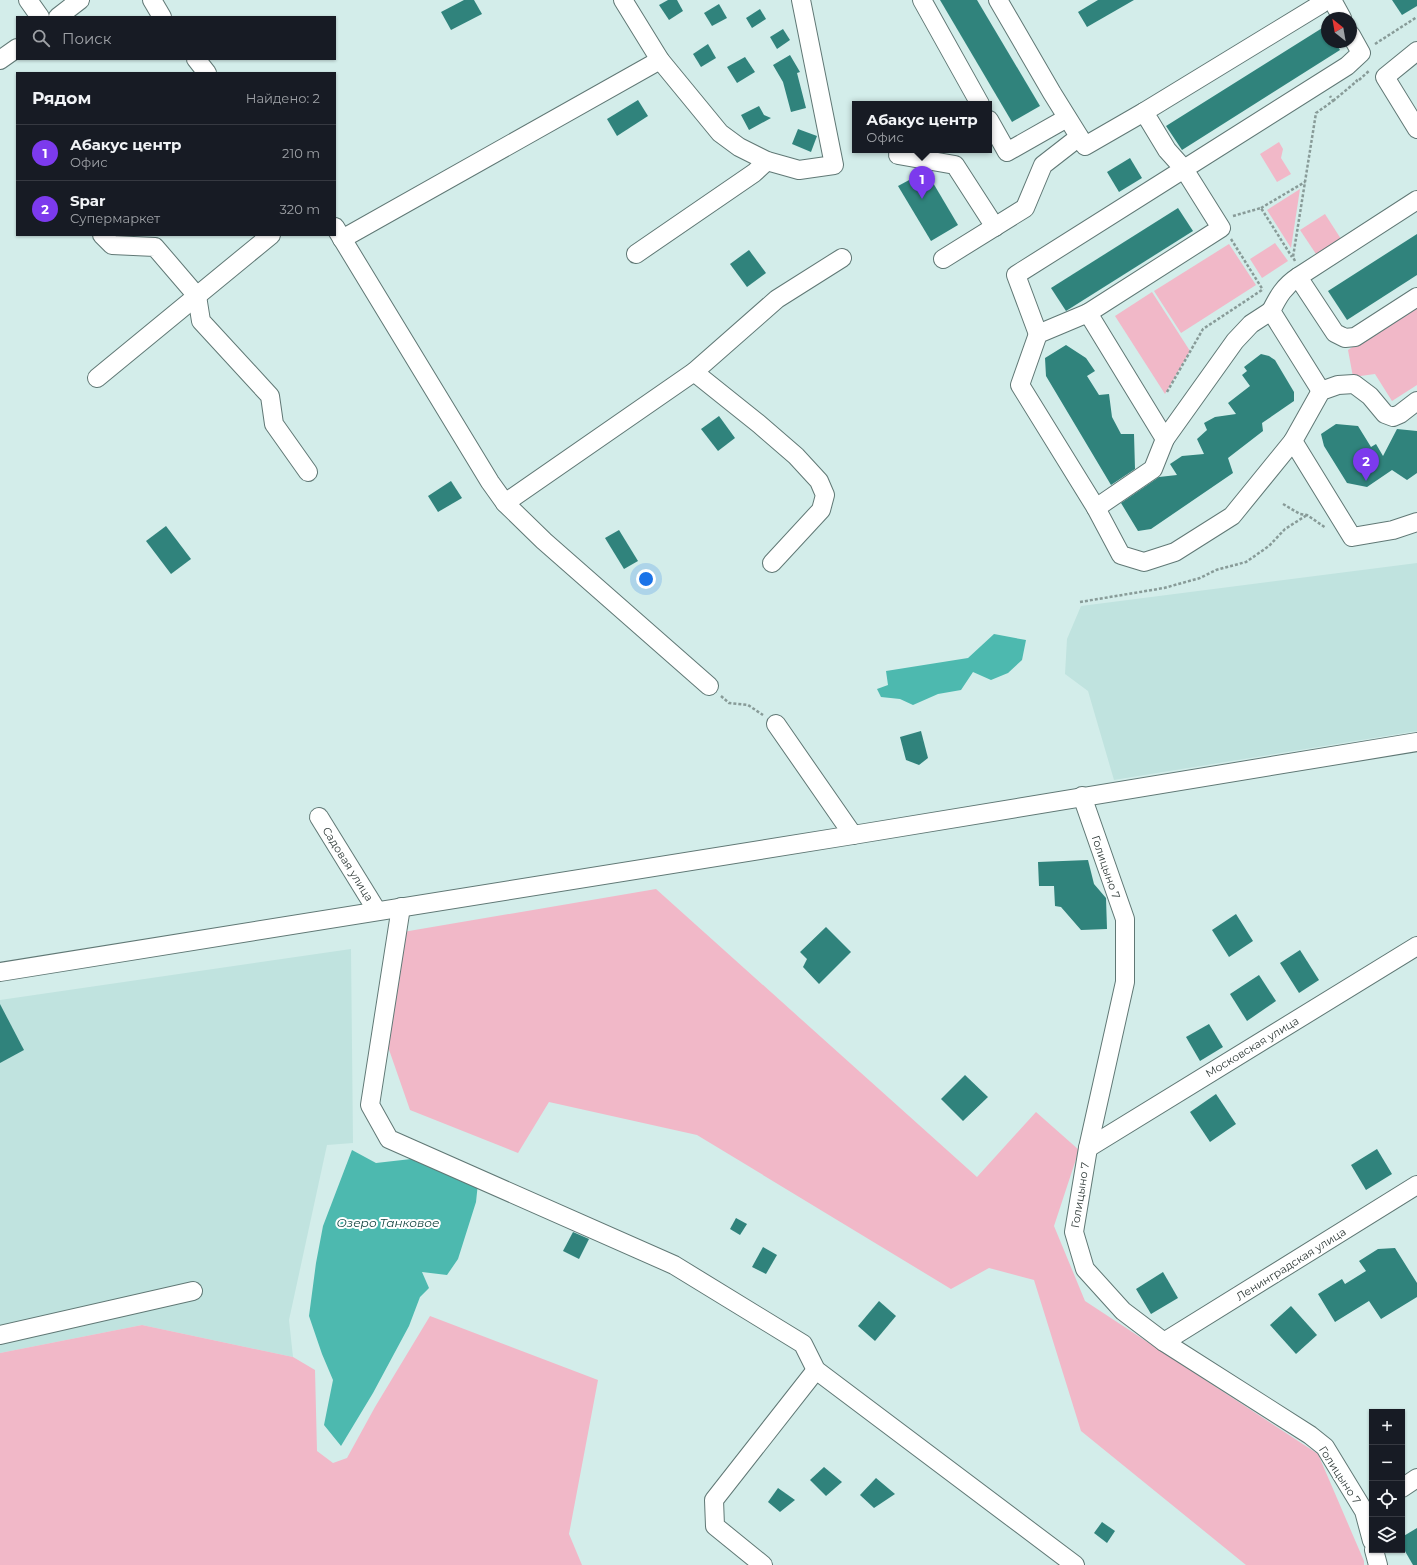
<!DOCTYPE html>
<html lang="ru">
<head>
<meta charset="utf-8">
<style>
  body { margin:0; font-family:Montserrat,sans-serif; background:#242831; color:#f1f3f6 }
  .controls { position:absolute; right:12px; bottom:12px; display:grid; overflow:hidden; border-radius:0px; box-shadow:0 1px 3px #0004 }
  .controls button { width:36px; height:36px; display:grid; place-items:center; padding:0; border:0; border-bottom:1px solid #363941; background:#171b24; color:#f1f3f6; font:20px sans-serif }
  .compass { position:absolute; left:1321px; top:12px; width:36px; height:36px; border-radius:50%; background:#171b24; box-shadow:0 1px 3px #0004; rotate:329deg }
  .you { position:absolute; left:646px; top:579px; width:14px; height:14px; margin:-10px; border:3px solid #fff; border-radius:50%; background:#1a73e8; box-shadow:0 0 0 6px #1a73e833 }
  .badge { display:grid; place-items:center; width:26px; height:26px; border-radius:50%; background:#7c3aed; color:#fff; font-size:13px; font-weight:700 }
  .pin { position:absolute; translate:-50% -33px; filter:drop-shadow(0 1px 2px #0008) }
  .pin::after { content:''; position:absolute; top:21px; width:14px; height:12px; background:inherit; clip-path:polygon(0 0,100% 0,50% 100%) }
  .popup { position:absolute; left:852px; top:101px; width:140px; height:52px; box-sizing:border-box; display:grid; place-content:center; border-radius:0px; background:#171b24; filter:drop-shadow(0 1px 3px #0005); font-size:13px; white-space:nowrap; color:#9ea1a6 }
  .popup b { font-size:15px; color:#f1f3f6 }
  .popup::after { content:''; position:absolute; left:50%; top:100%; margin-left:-8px; border:8px solid transparent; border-top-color:#171b24 }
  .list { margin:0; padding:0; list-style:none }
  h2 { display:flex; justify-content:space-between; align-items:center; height:52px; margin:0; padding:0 16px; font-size:17px }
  h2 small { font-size:13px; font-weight:400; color:#9ea1a6 }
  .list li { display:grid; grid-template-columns:26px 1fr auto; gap:12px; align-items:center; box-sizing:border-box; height:56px; padding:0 16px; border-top:1px solid #363941 }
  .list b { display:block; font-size:15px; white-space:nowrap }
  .list p { margin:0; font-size:13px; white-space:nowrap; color:#9ea1a6 }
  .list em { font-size:13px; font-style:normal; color:#9ea1a6 }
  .icon { flex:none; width:22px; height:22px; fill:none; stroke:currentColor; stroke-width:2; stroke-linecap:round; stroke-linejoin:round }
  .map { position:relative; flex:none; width:1417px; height:1565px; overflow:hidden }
  .search { position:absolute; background:#171b24; box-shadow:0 1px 3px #0004; left:16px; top:16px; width:320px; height:44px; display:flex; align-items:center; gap:10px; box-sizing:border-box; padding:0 14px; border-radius:0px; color:#9ea1a6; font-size:15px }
  .panel { position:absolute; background:#171b24; box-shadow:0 1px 3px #0004; left:16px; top:72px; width:320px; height:164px; border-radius:0px }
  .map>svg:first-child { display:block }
  .built { fill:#c0e3df }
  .green { fill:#f1b8c8 }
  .water { fill:#4db9af }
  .building { fill:#30837c }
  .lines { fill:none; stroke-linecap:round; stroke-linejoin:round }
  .minor-casing { stroke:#607875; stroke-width:20 }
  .path { stroke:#889b98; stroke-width:2.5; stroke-dasharray:3 2; stroke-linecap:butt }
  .minor { stroke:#fff; stroke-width:18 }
  .labels { text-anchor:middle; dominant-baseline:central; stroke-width:4; stroke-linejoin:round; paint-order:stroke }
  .street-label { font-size:11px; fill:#2f3a38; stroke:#fff }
  .water-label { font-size:12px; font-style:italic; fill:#144541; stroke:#fff }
</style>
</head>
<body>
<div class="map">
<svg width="1417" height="1565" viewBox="0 0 1417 1565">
  <rect width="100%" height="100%" fill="#d3edea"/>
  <g class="built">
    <path d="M1417,563V731L1114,780L1088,691L1065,674L1067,639L1081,606Z"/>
    <path d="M351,949L353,1143L327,1145L289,1320L293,1357L142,1325L0,1353V1000Z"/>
  </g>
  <g class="green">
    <path d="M1279,142L1283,149L1281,158L1291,174L1277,182L1260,154Z"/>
    <path d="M1300,189L1291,248L1267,210Z"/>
    <path d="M1325,214L1341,239L1316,254L1300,230Z"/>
    <path d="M1275,243L1288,261L1262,278L1250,259Z"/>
    <path d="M1229,244L1256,285L1181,333L1154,291Z"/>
    <path d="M1152,292L1190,351L1165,394L1115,316Z"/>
    <path d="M1417,304V385L1392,401L1375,374L1353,377L1348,350Z"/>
    <path d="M656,889L977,1177L1036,1112L1079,1150L1054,1226L1085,1301L1318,1454L1364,1561V1565H1246L1081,1431L1034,1280L989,1268L951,1289L697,1135L549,1102L518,1153L410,1110L386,1041L403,932Z"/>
    <path d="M430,1316L598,1380L569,1534L582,1565H0V1353L142,1325L293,1357L315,1370L317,1451L333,1463L347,1458L375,1407Z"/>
  </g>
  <g class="water">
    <path d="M994,634L1026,640L1022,660L1008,673L991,680L973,672L961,690L938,694L913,705L900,699L881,697L877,689L888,685L886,671L968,658Z"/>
    <path d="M352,1150L376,1163L420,1158L478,1183L476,1202L458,1259L447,1275L422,1272L429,1288L420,1297L409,1326L373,1393L341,1446L324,1425L333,1380L322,1354L309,1316L316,1263L323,1226Z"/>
  </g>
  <g class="building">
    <path d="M464,0H474L482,14L451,30L441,12Z"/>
    <path d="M668,0H677L683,11L669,20L659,5Z"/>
    <path d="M940,0H977L1040,106L1012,122Z"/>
    <path d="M1098,0H1134L1087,27L1078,12Z"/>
    <path d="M1392,0H1417V6L1402,15Z"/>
    <path d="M719,4L727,18L712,26L704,13Z"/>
    <path d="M760,9L766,19L752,28L746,18Z"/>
    <path d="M1327,25V42H1335L1340,50L1182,150L1166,126Z"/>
    <path d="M783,29L790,40L777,49L770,37Z"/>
    <path d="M708,44L716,58L701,67L693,54Z"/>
    <path d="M790,55L800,72L797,73L806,108L791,112L783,82L773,65Z"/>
    <path d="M745,57L755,72L737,83L727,67Z"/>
    <path d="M638,100L648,116L617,136L607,119Z"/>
    <path d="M759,106L764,115L771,118L749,130L741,115Z"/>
    <path d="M798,129L817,136L811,152L792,144Z"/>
    <path d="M1130,158L1142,178L1119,192L1107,172Z"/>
    <path d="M926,171L958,225L931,241L898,186Z"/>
    <path d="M1178,208L1193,231L1066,311L1051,288Z"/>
    <path d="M1417,234V275L1347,320L1328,291Z"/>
    <path d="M749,250L766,273L747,287L730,264Z"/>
    <path d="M1066,345L1086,358L1095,371L1087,376L1099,395L1109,394L1112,417L1121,434H1134L1135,469L1111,485L1046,376L1045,358Z"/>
    <path d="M1261,354L1269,356L1275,360L1294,392V401L1262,423L1263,431L1228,458L1233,473L1151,529L1138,531L1121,503L1159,477L1177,475L1170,464L1182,456L1204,454L1197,439L1207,430L1204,423L1215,417L1236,414L1228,403L1250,386L1242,375L1247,371L1244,367Z"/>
    <path d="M719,416L735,438L718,451L701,429Z"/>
    <path d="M1336,424L1358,426L1371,447L1376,444L1383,456L1397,429L1417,431V473L1407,480L1392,470L1367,487L1347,483L1324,446L1321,434Z"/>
    <path d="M451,481L462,498L438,512L428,496Z"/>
    <path d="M166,526L191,559L171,574L146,541Z"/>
    <path d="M619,530L638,561L624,569L605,538Z"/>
    <path d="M921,731L928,758L919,765L906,760L900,737Z"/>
    <path d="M1088,860L1094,884L1106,898L1107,929L1081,930L1061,907L1055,906L1054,886H1039L1038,862Z"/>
    <path d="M1236,914L1253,941L1229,957L1212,930Z"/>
    <path d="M826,927L851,952L819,984L803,967L807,959L800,952Z"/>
    <path d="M1300,950L1319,980L1299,993L1280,963Z"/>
    <path d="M1259,975L1276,1001L1247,1021L1230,994Z"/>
    <path d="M0,1004L24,1050L0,1063Z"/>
    <path d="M1209,1024L1223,1047L1200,1061L1186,1037Z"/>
    <path d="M965,1075L988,1097L963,1121L941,1099Z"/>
    <path d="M1216,1094L1236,1124L1210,1142L1190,1112Z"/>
    <path d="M1377,1149L1392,1174L1366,1190L1351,1165Z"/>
    <path d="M736,1218L747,1224L740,1235L730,1229Z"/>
    <path d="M573,1232L589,1239L579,1259L563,1251Z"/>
    <path d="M763,1247L777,1255L766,1274L752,1267Z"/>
    <path d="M1395,1248L1417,1283V1297L1381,1319L1369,1301L1335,1322L1318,1294L1342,1279L1345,1284L1366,1271L1359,1261L1378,1249Z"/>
    <path d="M1163,1272L1178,1298L1151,1314L1136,1289Z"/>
    <path d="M879,1301L896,1316L875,1341L858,1326Z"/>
    <path d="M1291,1306L1317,1335L1296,1354L1270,1325Z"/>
    <path d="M824,1467L842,1482L826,1496L810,1480Z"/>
    <path d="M876,1478L895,1494L874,1508L860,1495Z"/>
    <path d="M778,1488L795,1500L780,1512L768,1502Z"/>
    <path d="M1102,1522L1115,1531L1107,1543L1094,1533Z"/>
    <path d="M1417,1528V1565H1413L1402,1546V1537Z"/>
  </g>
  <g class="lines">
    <g class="minor-casing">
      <g id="minor">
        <path d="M28,0L40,17"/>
        <path d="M152,0L162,17"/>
        <path d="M623,0L660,60L720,133L739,147L767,161L799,170L834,165L801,0"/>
        <path d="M922,0L980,104"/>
        <path d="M998,0L1052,93L1085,146L1144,112"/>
        <path d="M1332,0L1342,18"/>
        <path d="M58,17L80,0"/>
        <path d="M1417,51L1385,77L1417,129"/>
        <path d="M196,59L207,73"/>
        <path d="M0,60L17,48"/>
        <path d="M989,120L1007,152L1067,118"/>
        <path d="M898,155L955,165L995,227"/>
        <path d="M1417,200L1298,277L1335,333L1345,338L1355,337L1417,297"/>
        <path d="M335,227L490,482L505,503L544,541L709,686"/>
        <path d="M102,235L112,245L155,247L197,296L201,321L270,396L274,424L308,472"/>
        <path d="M342,239L660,60"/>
        <path d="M636,254L754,173L767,161"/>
        <path d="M943,259L1025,208L1043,165L1079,137"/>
        <path d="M1298,277C1284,286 1278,297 1271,311L1321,391"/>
        <path d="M1271,311L1251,324L1235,341L1165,439L1088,313L1038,334L1020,385L1096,508L1121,555L1144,562L1175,552L1232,516L1293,441"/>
        <path d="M1088,313L1221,228L1184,169L1347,66L1361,53L1351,35"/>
        <path d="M1038,334L1016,275L1184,169L1167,150L1144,112L1321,4L1326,0"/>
        <path d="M694,372L759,424L796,456L819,481L825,495L821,510L772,563"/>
        <path d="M97,378L271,235"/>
        <path d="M1417,401L1400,414L1393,417L1385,414L1370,396L1354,384L1338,385L1321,391L1293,441L1352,537L1393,530L1417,522"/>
        <path d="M505,503L694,372L777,299L842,258"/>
        <path d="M1096,508L1153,469L1165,439"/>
        <path d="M776,724L853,835"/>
        <path d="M1082,796L1125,919V982L1088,1148L1074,1232L1085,1269L1123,1311L1164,1342L1310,1435L1325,1447L1364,1511L1372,1541"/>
        <path d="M319,817L377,911"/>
        <path d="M401,907L370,1105L389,1139L674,1265L803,1344L816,1370L1075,1565"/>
        <path d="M0,972L853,835L1417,742"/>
        <path d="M1088,1148L1417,946"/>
        <path d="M0,1335L193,1291"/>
        <path d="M1164,1342L1417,1185"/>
        <path d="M1402,1488L1417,1478"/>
        <path d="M1374,1550L1378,1565"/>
        <path d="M763,1565L715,1526L714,1500L816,1370"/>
      </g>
    </g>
    <g class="path">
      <path d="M1375,44L1417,17"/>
      <path d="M1359,80L1370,70"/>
      <path d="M1333,101L1357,81L1355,79"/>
      <path d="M1261,208L1305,182"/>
      <path d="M1233,216L1261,208L1292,257"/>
      <path d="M1231,239L1263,290"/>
      <path d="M1295,261L1293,257L1316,113L1333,101L1330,96"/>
      <path d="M1167,392L1203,329L1262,290"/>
      <path d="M1283,504L1300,514L1307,515L1326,528"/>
      <path d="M1080,602L1164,588L1200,578L1216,570L1246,562L1269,546L1285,529L1307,515"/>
      <path d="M721,696L729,703L748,705L763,715"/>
    </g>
    <use href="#minor" class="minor"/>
  </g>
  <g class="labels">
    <g class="street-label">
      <text transform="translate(348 864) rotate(58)">Садовая улица</text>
      <text transform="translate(1106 867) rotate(71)">Голицыно 7</text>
      <text transform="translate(1252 1047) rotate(-31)">Московская улица</text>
      <text transform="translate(1080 1195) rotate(-81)">Голицыно 7</text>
      <text transform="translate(1291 1264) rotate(-32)">Ленинградская улица</text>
      <text transform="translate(1340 1475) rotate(57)">Голицыно 7</text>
    </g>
    <g class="water-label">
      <text x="388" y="1222">Озеро Танковое</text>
    </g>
  </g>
</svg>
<div class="controls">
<button>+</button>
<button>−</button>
<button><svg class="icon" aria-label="locate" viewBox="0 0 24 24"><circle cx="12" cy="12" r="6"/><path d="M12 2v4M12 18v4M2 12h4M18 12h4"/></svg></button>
<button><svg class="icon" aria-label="layers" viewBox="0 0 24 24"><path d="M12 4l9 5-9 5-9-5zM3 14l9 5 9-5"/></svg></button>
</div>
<svg class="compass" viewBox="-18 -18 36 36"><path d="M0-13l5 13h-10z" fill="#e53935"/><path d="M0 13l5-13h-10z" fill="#9ea1a6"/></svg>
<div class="you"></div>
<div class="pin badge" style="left:922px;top:199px">1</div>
<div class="popup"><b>Абакус центр</b>Офис</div>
<div class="pin badge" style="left:1366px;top:481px">2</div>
<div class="search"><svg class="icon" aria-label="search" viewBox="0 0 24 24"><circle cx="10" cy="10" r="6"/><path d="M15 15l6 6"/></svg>Поиск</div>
<section class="panel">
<h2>Рядом<small>Найдено: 2</small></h2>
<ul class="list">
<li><span class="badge">1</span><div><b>Абакус центр</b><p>Офис</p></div><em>210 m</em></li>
<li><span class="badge">2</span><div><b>Spar</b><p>Супермаркет</p></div><em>320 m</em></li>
</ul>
</section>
</div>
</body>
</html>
